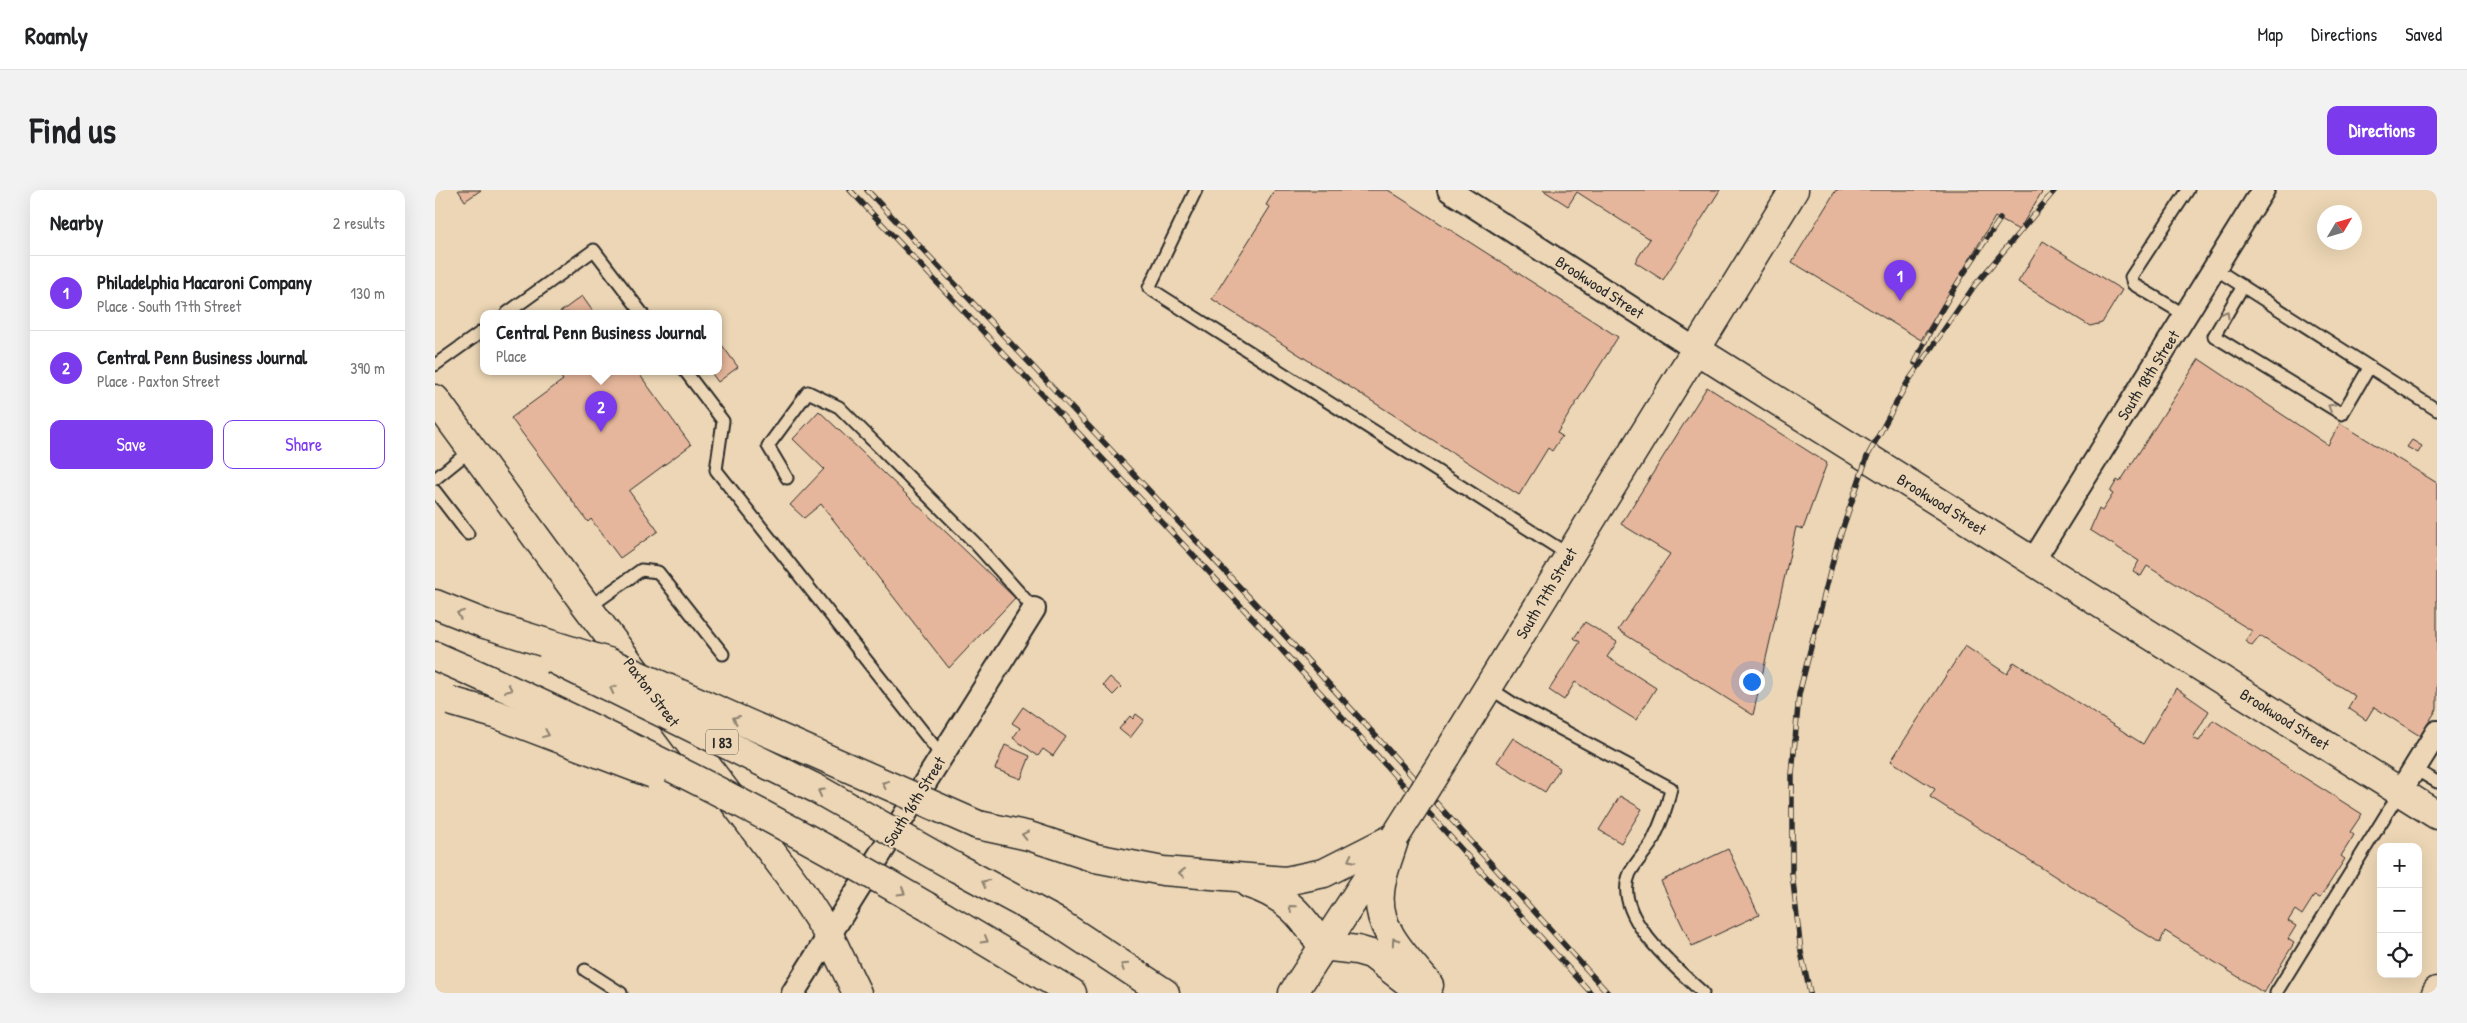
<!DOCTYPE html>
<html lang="en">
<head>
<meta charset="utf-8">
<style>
  body { margin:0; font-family:"Patrick Hand",sans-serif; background:#f2f2f2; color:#202124 }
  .controls { position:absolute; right:15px; bottom:15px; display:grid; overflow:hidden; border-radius:10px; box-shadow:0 5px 20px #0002 }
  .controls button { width:45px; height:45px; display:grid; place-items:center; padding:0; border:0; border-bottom:1px solid #e0e0e0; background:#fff; color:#202124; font:25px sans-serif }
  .compass { position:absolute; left:1882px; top:15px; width:45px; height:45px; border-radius:50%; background:#fff; box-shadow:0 5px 20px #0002; rotate:52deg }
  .you { position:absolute; left:1316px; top:491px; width:18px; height:18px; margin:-12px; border:4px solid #fff; border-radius:50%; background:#1a73e8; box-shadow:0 0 0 8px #1a73e833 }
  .badge { display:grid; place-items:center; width:32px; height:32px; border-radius:50%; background:#7c3aed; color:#fff; font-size:16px; font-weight:700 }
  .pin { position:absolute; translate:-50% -41px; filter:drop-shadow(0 1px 2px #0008) }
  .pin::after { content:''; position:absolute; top:26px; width:18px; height:15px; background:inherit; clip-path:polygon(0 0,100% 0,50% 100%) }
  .popup { position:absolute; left:45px; top:120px; width:242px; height:65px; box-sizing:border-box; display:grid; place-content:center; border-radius:10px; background:#fff; filter:drop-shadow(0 1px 4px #0005); font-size:16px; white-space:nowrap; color:#757577 }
  .popup b { font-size:19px; color:#202124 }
  .popup::after { content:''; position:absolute; left:50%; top:100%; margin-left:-10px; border:10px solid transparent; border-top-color:#fff }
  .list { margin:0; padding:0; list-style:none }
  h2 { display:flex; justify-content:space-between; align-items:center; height:65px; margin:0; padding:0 20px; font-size:21px }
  h2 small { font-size:16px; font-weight:400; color:#757577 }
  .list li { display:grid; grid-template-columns:32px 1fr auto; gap:15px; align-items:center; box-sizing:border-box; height:75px; padding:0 20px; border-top:1px solid #e0e0e0 }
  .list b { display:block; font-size:19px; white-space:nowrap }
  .list p { margin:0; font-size:16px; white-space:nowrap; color:#757577 }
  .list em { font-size:16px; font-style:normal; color:#757577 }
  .actions { display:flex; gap:10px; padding:15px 20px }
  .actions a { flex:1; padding:11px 0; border:1px solid #7c3aed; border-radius:10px; text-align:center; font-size:18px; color:#7c3aed }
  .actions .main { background:#7c3aed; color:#fff }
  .icon { flex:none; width:28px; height:28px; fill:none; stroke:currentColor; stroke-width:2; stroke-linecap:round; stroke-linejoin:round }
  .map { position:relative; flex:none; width:2002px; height:803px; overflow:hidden; border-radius:10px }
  header { display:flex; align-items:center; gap:30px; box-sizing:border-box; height:70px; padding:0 25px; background:#fff; border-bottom:1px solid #e0e0e0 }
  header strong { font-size:24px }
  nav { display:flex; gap:28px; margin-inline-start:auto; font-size:18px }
  .intro { display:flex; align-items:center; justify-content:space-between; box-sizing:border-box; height:120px; padding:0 30px }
  h1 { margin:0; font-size:35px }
  .button { padding:12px 22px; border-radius:10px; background:#7c3aed; color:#fff; font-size:18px; font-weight:700 }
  main { display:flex; gap:30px; padding:0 30px }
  aside { flex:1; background:#fff; border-radius:10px; box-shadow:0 5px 20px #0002 }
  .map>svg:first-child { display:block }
  .building { fill:#e5b69b; stroke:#2b2b2b }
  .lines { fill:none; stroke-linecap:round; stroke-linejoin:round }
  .lane-casing { stroke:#2b2b2b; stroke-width:15 }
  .street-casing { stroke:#2b2b2b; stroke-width:26 }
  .secondary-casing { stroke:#2b2b2b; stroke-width:31 }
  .primary-casing { stroke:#2b2b2b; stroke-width:31 }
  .highway-casing { stroke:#2b2b2b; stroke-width:31 }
  .lane { stroke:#ecd6b5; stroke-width:11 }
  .street { stroke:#ecd6b5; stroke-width:22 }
  .secondary { stroke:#ecd6b5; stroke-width:28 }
  .primary { stroke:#ecd6b5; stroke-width:28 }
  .highway { stroke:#ecd6b5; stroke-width:28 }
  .rail-casing { stroke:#2b2b2b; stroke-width:5.5 }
  .rail { stroke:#ecd6b5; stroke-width:4; stroke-dasharray:11; stroke-linecap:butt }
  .secondary-bridge-casing { stroke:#2b2b2b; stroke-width:31; stroke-linecap:butt }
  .highway-bridge-casing { stroke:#2b2b2b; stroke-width:31; stroke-linecap:butt }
  .secondary-bridge { stroke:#ecd6b5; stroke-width:28 }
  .highway-bridge { stroke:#ecd6b5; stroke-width:28 }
  .oneway { stroke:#8c8070 }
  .labels { text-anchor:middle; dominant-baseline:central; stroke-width:4; stroke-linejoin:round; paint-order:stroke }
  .shield { fill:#ecd6b5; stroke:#655e54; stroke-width:1 }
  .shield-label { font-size:15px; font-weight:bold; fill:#2b2b2b }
  .street-label { font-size:16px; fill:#2b2b2b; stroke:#ecd6b5 }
</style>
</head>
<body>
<header>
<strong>Roamly</strong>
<nav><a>Map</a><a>Directions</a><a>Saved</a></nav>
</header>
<div class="intro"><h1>Find us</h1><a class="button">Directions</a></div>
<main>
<aside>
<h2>Nearby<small>2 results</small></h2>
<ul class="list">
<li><span class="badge">1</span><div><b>Philadelphia Macaroni Company</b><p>Place · South 17th Street</p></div><em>130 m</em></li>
<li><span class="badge">2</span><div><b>Central Penn Business Journal</b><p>Place · Paxton Street</p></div><em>390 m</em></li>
</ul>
<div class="actions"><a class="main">Save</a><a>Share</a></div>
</aside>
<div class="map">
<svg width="2002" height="803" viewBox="0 0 2002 803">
  <rect width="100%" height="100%" fill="#ecd6b5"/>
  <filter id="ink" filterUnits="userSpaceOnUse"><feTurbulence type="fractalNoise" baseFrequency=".02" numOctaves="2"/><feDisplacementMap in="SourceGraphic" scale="10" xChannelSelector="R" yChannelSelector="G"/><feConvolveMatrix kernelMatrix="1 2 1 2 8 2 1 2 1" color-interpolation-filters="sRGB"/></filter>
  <g filter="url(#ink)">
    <g class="building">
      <path d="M23,0H46L30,11Z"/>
      <path d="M840,0H953L1183,147L1122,243L1127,246L1117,261L1113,258L1084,305L777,109L835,17L831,15Z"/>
      <path d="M1108,0H1285L1228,90L1200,72L1215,49L1142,2L1133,16Z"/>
      <path d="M1401,0H1608L1584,40L1560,27L1486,150L1357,72Z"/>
      <path d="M1608,51L1687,100L1667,133L1655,136L1583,92Z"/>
      <path d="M147,106L159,123H124Z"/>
      <path d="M284,151L303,177L283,192L275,181H284Z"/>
      <path d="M1764,169L1893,255L1905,233L2002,293V519L1985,546L1939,517L1931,530L1913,518L1920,506L1825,446L1817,456L1810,451L1817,441L1712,376L1706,386L1698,381L1704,371L1655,340L1664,319L1667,321L1678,304L1675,302L1682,290L1685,292Z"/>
      <path d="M121,181H202L256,255L194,301L223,341L185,368L156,329L153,332L76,228L128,190Z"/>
      <path d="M1272,197L1392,273L1368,339L1361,337L1318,525L1183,440L1235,364L1186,334Z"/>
      <path d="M384,221L580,408L514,478L386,314L369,328L355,315L389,279L358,249Z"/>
      <path d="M1977,250L1987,256L1983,263L1972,257Z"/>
      <path d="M1150,432L1182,452L1172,467L1221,498L1201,530L1140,492L1129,510L1114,500L1145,452L1139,448Z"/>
      <path d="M1530,456L1572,484L1579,472L1708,554L1741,498L1774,521L1758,548L1764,551L1778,530L1927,624L1915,642L1919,645L1906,666L1910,669L1885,708L1879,706L1867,725L1860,720L1853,731L1861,736L1853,749L1859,753L1829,803L1730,741L1725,753L1495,607L1500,599L1456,571Z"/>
      <path d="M675,487L686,497L678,505L668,495Z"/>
      <path d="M588,517L631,547L618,566L608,559L603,566L578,548L585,538L577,533Z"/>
      <path d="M701,524L709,530L695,548L684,539L695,526L698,529Z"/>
      <path d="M1078,548L1125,578L1110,602L1062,572Z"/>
      <path d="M570,555L595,566L586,589L560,579Z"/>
      <path d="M1185,606L1207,619L1186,653L1164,640Z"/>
      <path d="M1293,659L1324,725L1257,756L1226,691Z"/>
    </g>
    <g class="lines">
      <g class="lane-casing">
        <g id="lane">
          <path d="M761,0L714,98L1134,365"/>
          <path d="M1779,78L2002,220"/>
          <path d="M1808,96L1779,146L1907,224L1934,178"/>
          <path d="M72,123L159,60L207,123"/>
          <path d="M1750,125L1698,94L1696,87L1753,0"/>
          <path d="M0,175L49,140"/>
          <path d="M250,181L288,231L281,280L507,566"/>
          <path d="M352,288L333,256L373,202L404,217L540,353L599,419"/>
          <path d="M0,289L37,259"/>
          <path d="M0,301L33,344"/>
          <path d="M153,418L206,380L223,382L288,464"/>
          <path d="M1053,497L1079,514L1236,598C1232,618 1226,634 1217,652C1210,663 1201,672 1195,683C1176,725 1241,778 1268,803"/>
          <path d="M1980,579L2002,592"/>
          <path d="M150,780L186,803"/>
          <path d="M1841,803L1965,602"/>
        </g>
      </g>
      <g class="street-casing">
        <g id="street">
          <path d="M1014,0L1260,159"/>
          <path d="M1598,371L1828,0"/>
          <path d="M1965,602L2002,542"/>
          <path d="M358,803L599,419"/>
        </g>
      </g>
      <g class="secondary-casing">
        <g id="secondary">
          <path d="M1260,159L2002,625"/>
          <path d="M1011,566L1359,0"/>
          <path d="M858,803L955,654"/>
          <path d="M2001,803L2002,801"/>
        </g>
      </g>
      <g class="primary-casing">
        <path id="primary" d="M0,209L150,414L362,696L394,745L422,803"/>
      </g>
      <g class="highway-casing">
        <g id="highway">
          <path d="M0,414L50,434"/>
          <path d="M0,466L30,479"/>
          <path d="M543,635L594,646L660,668L728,681L851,691L889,683L960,647"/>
          <path d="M960,647C955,665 946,684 945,703C941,740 972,768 994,795"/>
          <path d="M520,677L622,732L730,803"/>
          <path d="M814,694C851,706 866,724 887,756L922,760L936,764L987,803"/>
          <path d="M493,717L637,803"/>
        </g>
      </g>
      <use href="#lane" class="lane"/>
      <use href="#street" class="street"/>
      <use href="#secondary" class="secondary"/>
      <use href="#primary" class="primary"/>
      <use href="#highway" class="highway"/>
      <g class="rail-casing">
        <g id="rail">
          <path d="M415,0L836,448L1156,803"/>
          <path d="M432,0L845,440L1173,803"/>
          <path d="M1480,173C1502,121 1534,75 1565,29"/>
          <path d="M1375,803L1366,762L1357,683V585L1364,504L1402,355L1432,267L1472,193L1540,95L1620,0"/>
        </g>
      </g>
      <use href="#rail" class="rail"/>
      <g class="secondary-bridge-casing">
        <path id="secondary-bridge" d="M960,647L1011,566"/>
      </g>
      <g class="highway-bridge-casing">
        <g id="highway-bridge">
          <path d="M50,434L173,472L543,635"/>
          <path d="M118,469L382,599L520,677"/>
          <path d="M30,479C188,550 343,629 493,717"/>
          <path d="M15,511L60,524L218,584"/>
        </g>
      </g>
      <use href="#secondary-bridge" class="secondary-bridge"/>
      <use href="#highway-bridge" class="highway-bridge"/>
    </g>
    <defs><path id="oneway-chevron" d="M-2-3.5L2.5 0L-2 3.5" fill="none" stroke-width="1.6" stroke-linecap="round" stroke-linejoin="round" transform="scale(1.25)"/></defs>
    <g class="oneway">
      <use href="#oneway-chevron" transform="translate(1791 124) rotate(-60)"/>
      <use href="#oneway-chevron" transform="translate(1896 217) rotate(-149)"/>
      <use href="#oneway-chevron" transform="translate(25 424) rotate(-158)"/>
      <use href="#oneway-chevron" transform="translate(74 499) rotate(24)"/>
      <use href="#oneway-chevron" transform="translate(178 499) rotate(-153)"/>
      <use href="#oneway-chevron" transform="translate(301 529) rotate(-156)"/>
      <use href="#oneway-chevron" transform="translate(111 544) rotate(22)"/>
      <use href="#oneway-chevron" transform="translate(450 594) rotate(-156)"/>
      <use href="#oneway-chevron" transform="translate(386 602) rotate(-152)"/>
      <use href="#oneway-chevron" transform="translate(590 645) rotate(-167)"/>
      <use href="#oneway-chevron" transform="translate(916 669) rotate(153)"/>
      <use href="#oneway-chevron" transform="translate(747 683) rotate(-174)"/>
      <use href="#oneway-chevron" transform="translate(550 693) rotate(-152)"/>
      <use href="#oneway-chevron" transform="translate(467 702) rotate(30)"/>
      <use href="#oneway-chevron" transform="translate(857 718) rotate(-139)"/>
      <use href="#oneway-chevron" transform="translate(550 750) rotate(30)"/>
      <use href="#oneway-chevron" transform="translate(960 751) rotate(-125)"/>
      <use href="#oneway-chevron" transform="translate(689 776) rotate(-147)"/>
    </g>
  </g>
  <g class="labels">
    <rect class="shield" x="271" y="539.5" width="32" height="25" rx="4"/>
    <g class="shield-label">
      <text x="287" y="552">I 83</text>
    </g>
    <g class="street-label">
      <text transform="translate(1165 97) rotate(33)">Brookwood Street</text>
      <text transform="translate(1713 185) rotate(-58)">South 18th Street</text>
      <text transform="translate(1507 314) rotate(32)">Brookwood Street</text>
      <text transform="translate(1111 403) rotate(-59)">South 17th Street</text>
      <text transform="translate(217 502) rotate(53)">Paxton Street</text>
      <text transform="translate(1850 529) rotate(32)">Brookwood Street</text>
      <text transform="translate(479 611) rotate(-58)">South 16th Street</text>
    </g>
  </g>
</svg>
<div class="controls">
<button>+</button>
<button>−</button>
<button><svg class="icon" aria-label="locate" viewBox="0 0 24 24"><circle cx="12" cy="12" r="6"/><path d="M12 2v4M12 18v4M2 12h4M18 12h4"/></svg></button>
</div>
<svg class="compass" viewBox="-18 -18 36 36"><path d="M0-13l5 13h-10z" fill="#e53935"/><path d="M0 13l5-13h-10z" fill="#757577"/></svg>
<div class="you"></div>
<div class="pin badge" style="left:1465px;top:111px">1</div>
<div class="pin badge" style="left:166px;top:242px">2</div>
<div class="popup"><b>Central Penn Business Journal</b>Place</div>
</div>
</main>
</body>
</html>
